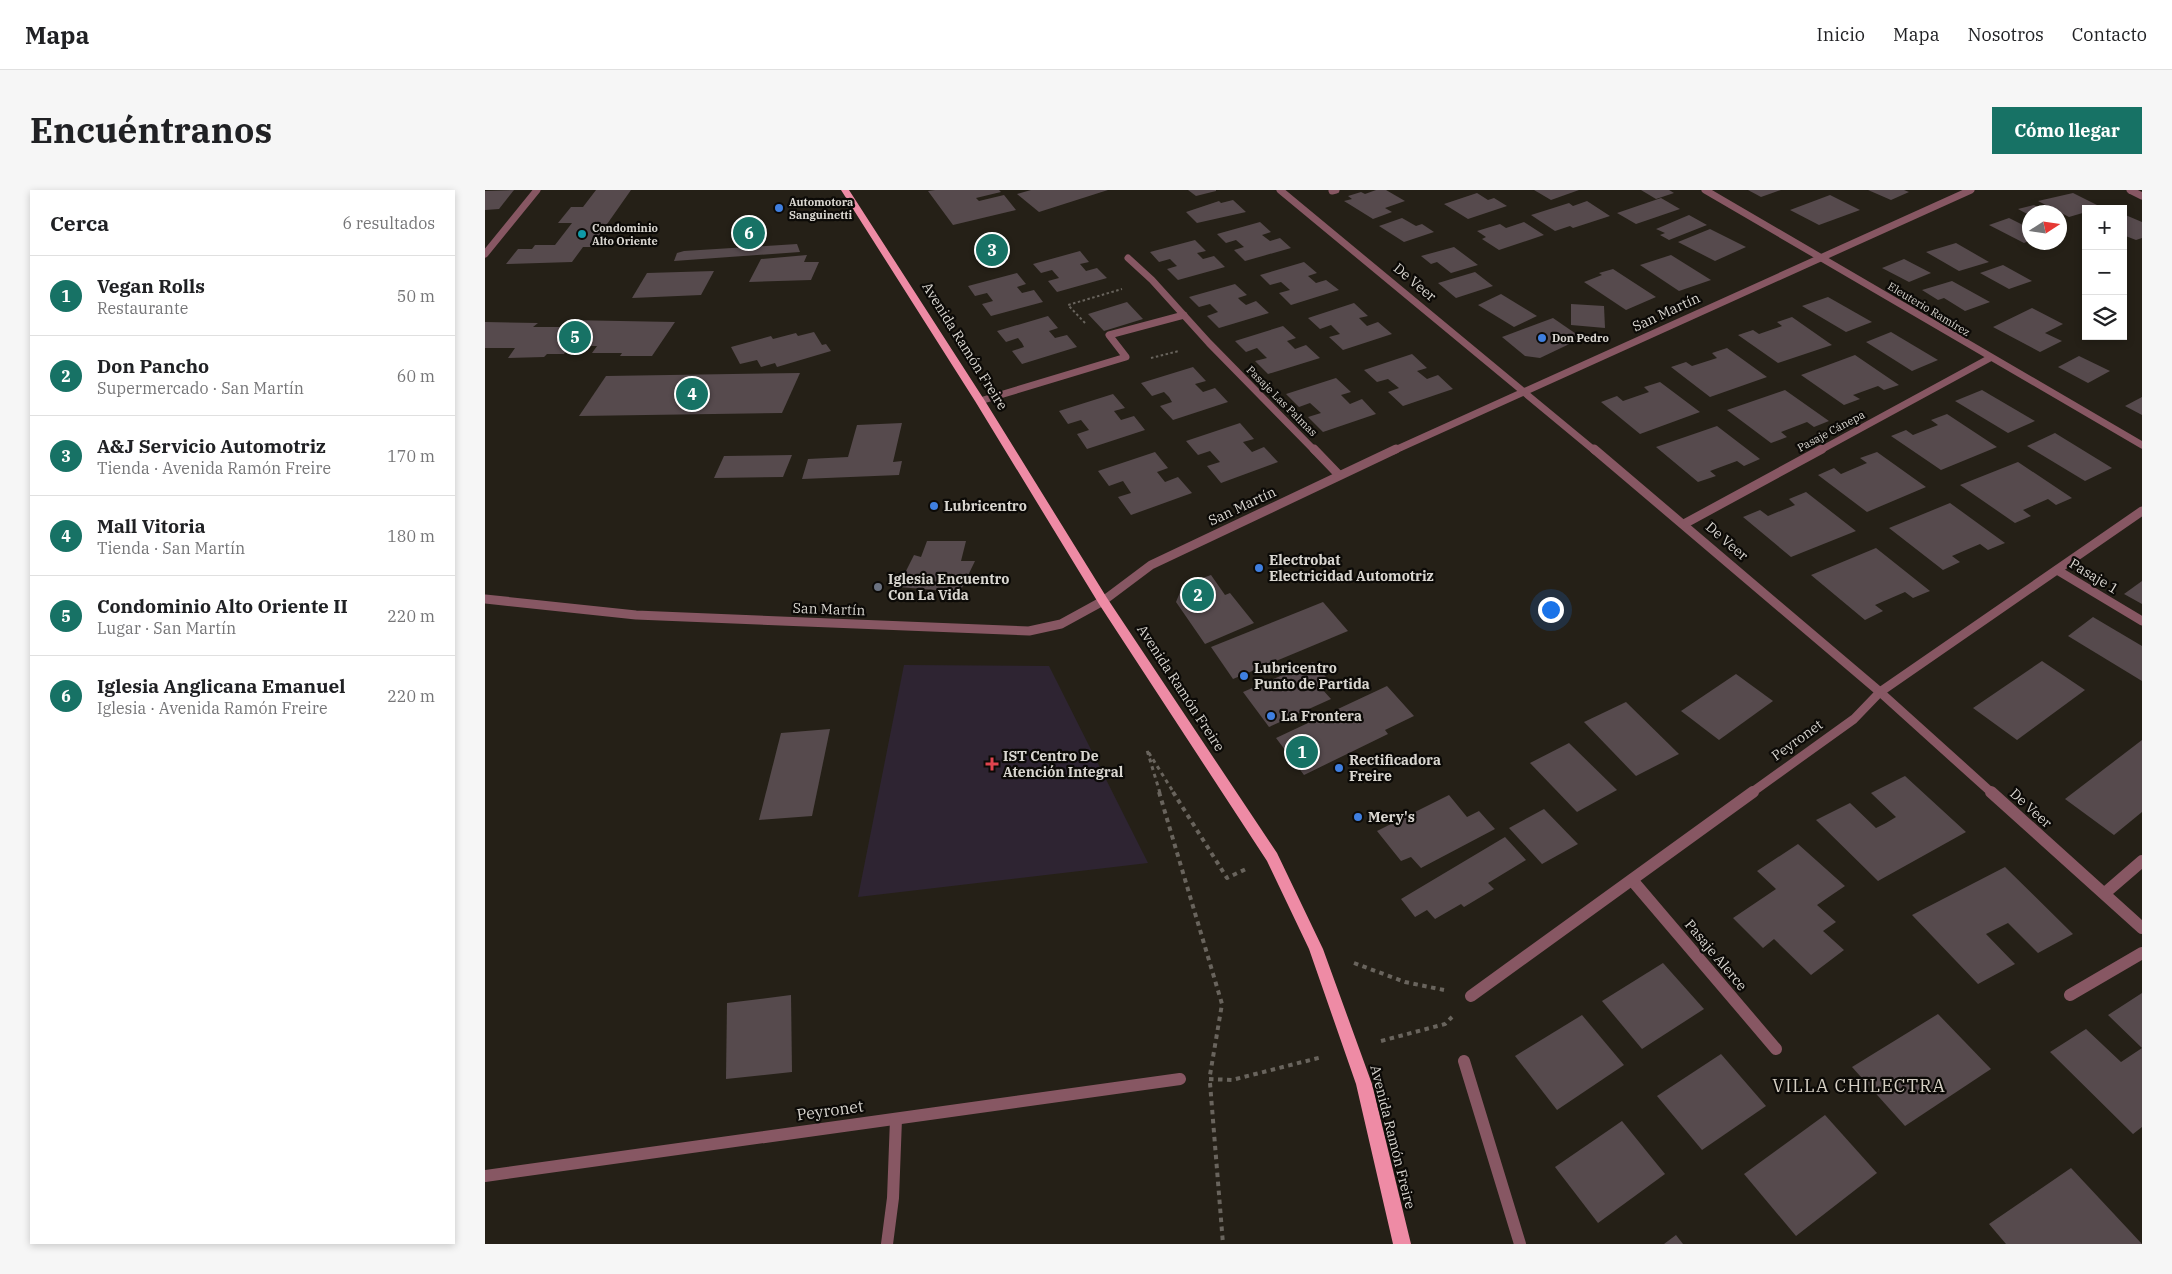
<!DOCTYPE html>
<html lang="es">
<head>
<meta charset="utf-8">
<style>
  body { margin:0; font-family:"IBM Plex Serif",serif; background:#f6f6f6; color:#202124 }
  .controls { position:absolute; right:15px; top:15px; display:grid; overflow:hidden; border-radius:0px; box-shadow:0 2px 8px #0003 }
  .controls button { width:45px; height:45px; display:grid; place-items:center; padding:0; border:0; border-bottom:1px solid #e0e0e0; background:#fff; color:#202124; font:25px sans-serif }
  .compass { position:absolute; left:1537px; top:15px; width:45px; height:45px; border-radius:50%; background:#fff; box-shadow:0 2px 8px #0003; rotate:78deg }
  .you { position:absolute; left:1065px; top:419px; width:18px; height:18px; margin:-12px; border:4px solid #fff; border-radius:50%; background:#1a73e8; box-shadow:0 0 0 8px #1a73e833 }
  .badge { display:grid; place-items:center; width:32px; height:32px; border-radius:50%; background:#177265; color:#fff; font-size:16px; font-weight:700 }
  .pin { position:absolute; translate:-50% -50%; border:2px solid #fff; box-shadow:0 1px 5px #0006 }
  .list { margin:0; padding:0; list-style:none }
  h2 { display:flex; justify-content:space-between; align-items:center; height:65px; margin:0; padding:0 20px; font-size:21px }
  h2 small { font-size:16px; font-weight:400; color:#757577 }
  .list li { display:grid; grid-template-columns:32px 1fr auto; gap:15px; align-items:center; box-sizing:border-box; height:80px; padding:0 20px; border-top:1px solid #e0e0e0 }
  .list b { display:block; font-size:19px; white-space:nowrap }
  .list p { margin:0; font-size:16px; white-space:nowrap; color:#757577 }
  .list em { font-size:16px; font-style:normal; color:#757577 }
  .icon { flex:none; width:28px; height:28px; fill:none; stroke:currentColor; stroke-width:2; stroke-linecap:round; stroke-linejoin:round }
  .map { position:relative; flex:none; width:1657px; height:1054px; overflow:hidden; border-radius:0px }
  header { display:flex; align-items:center; gap:30px; box-sizing:border-box; height:70px; padding:0 25px; background:#fff; border-bottom:1px solid #e0e0e0 }
  header strong { font-size:24px }
  nav { display:flex; gap:28px; margin-inline-start:auto; font-size:18px }
  .intro { display:flex; align-items:center; justify-content:space-between; box-sizing:border-box; height:120px; padding:0 30px }
  h1 { margin:0; font-size:35px }
  .button { padding:12px 22px; border-radius:0px; background:#177265; color:#fff; font-size:18px; font-weight:700 }
  main { display:flex; gap:30px; padding:0 30px }
  aside { flex:1; background:#fff; border-radius:0px; box-shadow:0 2px 8px #0003 }
  .map>svg:first-child { display:block }
  .medical { fill:#2e2432 }
  .building { fill:#564a4d }
  .lines { fill:none; stroke-linecap:round; stroke-linejoin:round }
  .path-far2 { stroke:#69645d; stroke-width:2; stroke-dasharray:2.5 2.5; stroke-linecap:butt }
  .path-far1 { stroke:#69645d; stroke-width:3; stroke-dasharray:4 4; stroke-linecap:butt }
  .path { stroke:#69645d; stroke-width:4; stroke-dasharray:4.5 4.5; stroke-linecap:butt }
  .service-far1 { stroke:#875763; stroke-width:7 }
  .service { stroke:#875763; stroke-width:12 }
  .minor-far2 { stroke:#875763; stroke-width:7 }
  .minor-far1 { stroke:#875763; stroke-width:9 }
  .minor { stroke:#875763; stroke-width:12 }
  .primary { fill:#ee8ba5; fill-rule:evenodd }
  .shop-dot { fill:#3f7fe0; stroke:#0c0a07; stroke-width:2 }
  .culture-dot { fill:#0f9aa8; stroke:#0c0a07; stroke-width:2 }
  .worship-dot { fill:#6b7280; stroke:#0c0a07; stroke-width:2 }
  .health-dot { fill:#e0444e; stroke:#0c0a07; stroke-width:2 }
  .labels { text-anchor:middle; dominant-baseline:central; stroke-width:4.5; stroke-linejoin:round; paint-order:stroke }
  .far-poi-label { font-size:11px; font-weight:bold; fill:#d9d6d0; stroke:#0c0a07; text-anchor:start }
  .far-street-label { font-size:11px; fill:#d9d6d0; stroke:#0c0a07 }
  .street-label { font-size:14px; fill:#d9d6d0; stroke:#0c0a07 }
  .poi-label { font-size:14px; font-weight:bold; fill:#d9d6d0; stroke:#0c0a07; text-anchor:start }
  .near-street-label { font-size:16px; fill:#d9d6d0; stroke:#0c0a07 }
  .near-neighbourhood-label { font-size:18px; letter-spacing:1px; fill:#d5cfc3; stroke:#0c0a07 }
</style>
</head>
<body>
<header>
<strong>Mapa</strong>
<nav><a>Inicio</a><a>Mapa</a><a>Nosotros</a><a>Contacto</a></nav>
</header>
<div class="intro"><h1>Encuéntranos</h1><a class="button">Cómo llegar</a></div>
<main>
<aside>
<h2>Cerca<small>6 resultados</small></h2>
<ul class="list">
<li><span class="badge">1</span><div><b>Vegan Rolls</b><p>Restaurante</p></div><em>50 m</em></li>
<li><span class="badge">2</span><div><b>Don Pancho</b><p>Supermercado · San Martín</p></div><em>60 m</em></li>
<li><span class="badge">3</span><div><b>A&amp;J Servicio Automotriz</b><p>Tienda · Avenida Ramón Freire</p></div><em>170 m</em></li>
<li><span class="badge">4</span><div><b>Mall Vitoria</b><p>Tienda · San Martín</p></div><em>180 m</em></li>
<li><span class="badge">5</span><div><b>Condominio Alto Oriente II</b><p>Lugar · San Martín</p></div><em>220 m</em></li>
<li><span class="badge">6</span><div><b>Iglesia Anglicana Emanuel</b><p>Iglesia · Avenida Ramón Freire</p></div><em>220 m</em></li>
</ul>
</aside>
<div class="map">
<svg width="1657" height="1054" viewBox="0 0 1657 1054">
  <rect width="100%" height="100%" fill="#252017"/>
  <path class="medical" d="M419,475L564,476L663,673L373,707Z"/>
  <g class="building">
    <path d="M29,0L14,19L0,20V1Z"/>
    <path d="M111,0H146L106,57H98L87,72L21,74L33,59H47L50,55H70L87,33H73L86,17H98Z"/>
    <path d="M450,0H514L516,2L491,8L494,11L519,5L531,20L468,35L443,1Z"/>
    <path d="M546,0H623L554,22L532,4Z"/>
    <path d="M703,0H731V1L711,6Z"/>
    <path d="M891,0H901L920,11L900,18L907,22L888,29L859,11L867,9L863,6L876,2L880,4Z"/>
    <path d="M1049,0H1094L1066,10Z"/>
    <path d="M1156,0H1184L1189,3L1171,9Z"/>
    <path d="M1263,0H1296L1276,7Z"/>
    <path d="M1383,0H1419L1424,2L1406,10Z"/>
    <path d="M992,3L1003,10L1009,8L1022,16L983,29L959,14Z"/>
    <path d="M1588,3L1620,19H1601V22L1584,27L1553,11Z"/>
    <path d="M1345,5L1375,20L1334,35L1305,20Z"/>
    <path d="M1176,8L1195,19L1151,34L1132,23Z"/>
    <path d="M748,10L761,22L712,33L701,22L734,11L736,13Z"/>
    <path d="M1102,11L1125,26L1088,38L1085,36L1070,41L1046,25L1084,13L1088,16Z"/>
    <path d="M1549,15L1563,22H1544V25L1533,19Z"/>
    <path d="M1638,24L1657,32V48L1651,50L1638,45Z"/>
    <path d="M1204,25L1222,35L1184,50L1175,45L1180,43L1171,39Z"/>
    <path d="M917,28L931,36L937,34L949,42L919,52L894,36Z"/>
    <path d="M1524,28L1544,38V51L1539,53L1504,35Z"/>
    <path d="M775,32L786,42L777,45L785,51L795,48L806,58L760,71L749,60L759,57L751,50L741,53L732,44Z"/>
    <path d="M1039,32L1059,45L1014,60L997,49L1001,47L992,41L1015,34L1021,38Z"/>
    <path d="M1225,39L1261,57L1230,71L1193,52Z"/>
    <path d="M710,50L721,61L712,63L718,69L729,66L740,77L693,90L682,79L692,76L685,69L674,72L665,62Z"/>
    <path d="M1471,53L1504,72L1474,81L1441,62Z"/>
    <path d="M312,54L315,62L189,71L192,63L199,61Z"/>
    <path d="M969,57L993,75L966,83L952,72L946,74L936,66Z"/>
    <path d="M595,61L604,72L595,74L601,81L612,78L622,88L572,102L563,91L574,88L567,80L556,83L548,74Z"/>
    <path d="M322,65L319,72H334L326,90L264,92L276,69Z"/>
    <path d="M1186,65L1226,90L1194,101L1155,75Z"/>
    <path d="M1419,69L1446,83L1424,92L1397,78Z"/>
    <path d="M819,72L832,83L823,86L831,93L841,90L854,100L806,115L794,103L805,100L796,92L785,95L775,85Z"/>
    <path d="M1518,75L1547,91L1524,99L1495,83Z"/>
    <path d="M1128,79L1171,107L1141,120L1099,92L1117,85L1114,83Z"/>
    <path d="M229,81L216,105L147,108L162,83Z"/>
    <path d="M990,82L1008,96L971,108L953,93Z"/>
    <path d="M532,83L541,94L532,97L537,103L549,100L558,112L506,126L497,114L508,111L502,103L490,106L483,96Z"/>
    <path d="M1467,91L1505,112L1480,121L1459,108L1453,110L1437,100Z"/>
    <path d="M750,94L762,105L753,108L756,111L761,115L771,111L784,123L734,138L722,126L733,122L725,114L714,117L704,107Z"/>
    <path d="M1016,104L1052,126L1029,137L993,115Z"/>
    <path d="M1343,107L1387,132L1361,142L1317,116Z"/>
    <path d="M642,112L658,129L619,141L603,124Z"/>
    <path d="M869,113L883,126L874,128L882,136L893,132L907,144L858,160L844,147L855,144L846,135L835,139L823,128Z"/>
    <path d="M1086,114L1119,116L1120,138L1086,135Z"/>
    <path d="M1547,118L1578,134L1560,143L1577,151L1555,162L1508,137Z"/>
    <path d="M563,126L573,138L564,141L570,148L582,145L592,157L537,174L527,161L539,157L537,153L533,148L521,152L512,141Z"/>
    <path d="M1307,127L1347,155L1293,173L1253,145L1268,140L1274,144L1297,136L1292,132Z"/>
    <path d="M1068,128L1097,148L1055,168L1040,166L1017,147Z"/>
    <path d="M82,130L190,132L167,166H135L137,163H107L112,156H84L79,164H62L59,167L23,168L30,158H0V132L53,133L48,137H78Z"/>
    <path d="M798,136L811,148L802,151L810,159L821,155L835,168L783,184L770,171L782,168L772,158L761,162L750,151Z"/>
    <path d="M329,142L337,155L341,154L346,161L292,177L290,173L276,177L272,170L255,174L246,157L286,146L288,149L311,143L313,146Z"/>
    <path d="M1406,142L1453,170L1427,181L1381,152Z"/>
    <path d="M1242,158L1282,187L1225,207L1186,177L1201,172L1207,176L1232,168L1227,163Z"/>
    <path d="M927,164L942,178L932,181L942,189L953,185L968,199L918,216L903,202L914,198L903,189L892,192L879,180Z"/>
    <path d="M1370,165L1414,195L1399,200L1393,196L1368,205L1375,209L1359,215L1316,185Z"/>
    <path d="M1594,166L1625,181L1603,193L1573,177Z"/>
    <path d="M708,177L721,191L710,194L718,202L730,198L743,212L688,230L675,216L687,212L684,207L679,202L667,206L656,193Z"/>
    <path d="M315,183L297,223L94,226L121,186Z"/>
    <path d="M851,188L866,202L856,205L865,214L877,209L891,224L838,242L823,227L836,223L825,213L814,217L801,204Z"/>
    <path d="M1175,192L1215,222L1155,244L1116,212L1132,206L1138,211L1164,202L1159,197Z"/>
    <path d="M1300,200L1344,231L1329,237L1322,232L1296,242L1302,247L1286,253L1242,220Z"/>
    <path d="M1497,200L1550,231L1523,243L1470,211Z"/>
    <path d="M628,204L640,218L629,221L636,230L649,226L660,240L602,259L592,244L604,240L596,230L583,234L574,221Z"/>
    <path d="M1657,207V225L1640,216Z"/>
    <path d="M1462,224L1512,257L1456,280L1406,246L1421,240L1428,245L1453,235L1446,230Z"/>
    <path d="M417,233L408,272L417,271L414,285L317,289L323,269L363,267L372,235Z"/>
    <path d="M755,233L769,249L758,252L767,262L779,257L793,272L736,293L722,276L735,272L725,261L713,265L701,251Z"/>
    <path d="M1232,236L1275,269L1259,276L1252,271L1225,281L1231,286L1213,292L1171,257Z"/>
    <path d="M1570,243L1627,278L1600,291L1542,256Z"/>
    <path d="M670,262L683,278L672,282L680,292L693,287L707,303L646,325L633,307L646,303L638,291L624,296L613,281Z"/>
    <path d="M1392,262L1441,297L1382,322L1333,285L1349,278L1356,284L1382,273L1375,268Z"/>
    <path d="M307,265L298,287L229,288L239,266Z"/>
    <path d="M1533,272L1587,308L1571,315L1563,309L1538,320L1546,326L1530,333L1475,295Z"/>
    <path d="M1321,302L1371,341L1306,367L1258,327L1275,320L1283,326L1310,315L1304,309Z"/>
    <path d="M1465,313L1520,353L1503,360L1495,354L1467,366L1475,372L1458,380L1404,338Z"/>
    <path d="M442,351H481L476,371H490L475,402L413,397L429,365L436,367Z"/>
    <path d="M1391,358L1445,401L1428,408L1420,402L1390,415L1398,421L1380,430L1326,385Z"/>
    <path d="M726,385L740,405L745,403L769,433L720,454L691,412L698,395Z"/>
    <path d="M1657,391V414L1639,404Z"/>
    <path d="M838,412L863,441L748,489L726,457Z"/>
    <path d="M1608,427L1657,456V491L1583,446Z"/>
    <path d="M1557,471L1600,500L1532,550L1488,518Z"/>
    <path d="M828,472L847,494L837,499L846,509L784,537L758,502Z"/>
    <path d="M1251,484L1288,511L1234,550L1196,521Z"/>
    <path d="M902,496L929,526L900,540L903,544L819,585L791,548Z"/>
    <path d="M1141,512L1194,564L1151,586L1099,532Z"/>
    <path d="M345,539L327,626L274,630L296,543Z"/>
    <path d="M1657,550V622L1629,645L1580,609Z"/>
    <path d="M1084,553L1132,600L1092,622L1045,573Z"/>
    <path d="M1420,586L1481,642L1393,691L1331,630L1365,613L1391,638L1401,633L1411,627L1386,603Z"/>
    <path d="M964,605L982,627L994,621L1010,639L936,678L926,667L916,671L892,641Z"/>
    <path d="M1059,619L1093,654L1057,674L1024,638Z"/>
    <path d="M1020,647L1041,670L1003,693L1009,699L979,717L976,714L950,729L942,720L930,727L916,709Z"/>
    <path d="M1313,654L1360,696L1332,715L1351,732L1338,741L1359,760L1326,785L1289,749L1278,758L1248,728L1291,699L1272,681Z"/>
    <path d="M1520,677L1588,744L1553,763L1523,733L1501,744L1530,774L1493,794L1427,725Z"/>
    <path d="M1178,773L1219,819L1157,859L1117,811Z"/>
    <path d="M1657,803V937L1648,944L1565,862L1601,839L1636,872L1657,858L1623,825Z"/>
    <path d="M306,805L307,882L241,889L242,813Z"/>
    <path d="M1453,824L1506,879L1420,936L1367,877Z"/>
    <path d="M1097,825L1139,875L1072,920L1030,866Z"/>
    <path d="M1236,864L1281,916L1217,960L1172,906Z"/>
    <path d="M1340,925L1392,983L1311,1046L1259,984Z"/>
    <path d="M1137,931L1180,984L1113,1033L1070,977Z"/>
    <path d="M1586,978L1657,1054H1521L1504,1034Z"/>
    <path d="M1191,1045L1198,1054H1179Z"/>
  </g>
  <g class="lines">
    <g class="path-far2">
      <path d="M600,133L583,115L637,99"/>
      <path d="M666,168L694,161"/>
    </g>
    <path class="path-far1" d="M675,603L662,560L689,603"/>
    <g class="path">
      <path d="M674,602L737,814L725,885"/>
      <path d="M688,602L742,688L761,679"/>
      <path d="M869,773L920,792L959,800"/>
      <path d="M896,851L960,834L967,827"/>
      <path d="M724,889L747,890L837,867"/>
      <path d="M725,893L738,1054"/>
    </g>
    <path class="service-far1" d="M0,64L52,0"/>
    <path class="service" d="M1585,805L1657,763"/>
    <g class="minor-far2">
      <path d="M795,0L1110,261"/>
      <path d="M1220,0L1657,255"/>
      <path d="M1645,0L1657,6"/>
      <path d="M847,1L851,0"/>
      <path d="M643,68L667,90L724,153L830,261"/>
      <path d="M495,211L641,167L624,145L699,125"/>
      <path d="M908,261L1486,0"/>
      <path d="M1334,261L1505,168"/>
    </g>
    <g class="minor-far1">
      <path d="M829,259L854,285"/>
      <path d="M1109,259L1395,502L1507,603"/>
      <path d="M1199,334L1337,259"/>
      <path d="M1572,380L1657,431"/>
      <path d="M0,409L151,425L544,441L576,434L618,411L666,375L911,259"/>
      <path d="M1266,603L1369,529L1395,502L1657,321"/>
    </g>
    <g class="minor">
      <path d="M1506,602L1657,738"/>
      <path d="M1147,690L1291,859"/>
      <path d="M1620,703L1657,671"/>
      <path d="M986,806L1268,602"/>
      <path d="M979,871L1035,1054"/>
      <path d="M0,986L695,889"/>
      <path d="M402,1054L408,1008L411,929"/>
    </g>
    <path class="primary" d="M356,0H364L500,211L622,408L792,663L838,759L887,894L926,1054H908L871,894L824,759L782,671L614,414L490,211Z"/>
  </g>
  <g class="shop-dot">
    <circle cx="294" cy="18" r="5"/>
    <circle cx="1057" cy="148" r="5"/>
    <circle cx="449" cy="316" r="5"/>
    <circle cx="774" cy="378" r="5"/>
    <circle cx="759" cy="486" r="5"/>
    <circle cx="786" cy="526" r="5"/>
    <circle cx="854" cy="578" r="5"/>
    <circle cx="873" cy="627" r="5"/>
  </g>
  <circle class="culture-dot" cx="97" cy="44" r="5"/>
  <circle class="worship-dot" cx="393" cy="397" r="5"/>
  <path class="health-dot" d="M504.5 566.5h5v5h5v5h-5v5h-5v-5h-5v-5h5z"/>
  <g class="labels">
    <g class="far-poi-label">
      <text x="304" y="12">Automotora<tspan x="304" dy="13">Sanguinetti</tspan></text>
      <text x="107" y="38">Condominio<tspan x="107" dy="13">Alto Oriente</tspan></text>
      <text x="1067" y="148">Don Pedro</text>
    </g>
    <g class="far-street-label">
      <text transform="translate(1444 119) rotate(31)">Eleuterio Ramírez</text>
      <text transform="translate(797 211) rotate(45)">Pasaje Las Palmas</text>
      <text transform="translate(1346 241) rotate(-28)">Pasaje Cánepa</text>
    </g>
    <g class="street-label">
      <text transform="translate(930 92) rotate(40)">De Veer</text>
      <text transform="translate(1181 122) rotate(-25)">San Martín</text>
      <text transform="translate(480 156) rotate(58)">Avenida Ramón Freire</text>
      <text transform="translate(757 316) rotate(-25)">San Martín</text>
      <text transform="translate(1242 351) rotate(41)">De Veer</text>
      <text transform="translate(1609 386) rotate(31)">Pasaje 1</text>
      <text transform="translate(344 419) rotate(2)">San Martín</text>
      <text transform="translate(696 498) rotate(57)">Avenida Ramón Freire</text>
      <text transform="translate(1312 550) rotate(-36)">Peyronet</text>
      <text transform="translate(1546 618) rotate(42)">De Veer</text>
      <text transform="translate(1231 765) rotate(50)">Pasaje Alerce</text>
      <text transform="translate(908 947) rotate(76)">Avenida Ramón Freire</text>
    </g>
    <g class="poi-label">
      <text x="459" y="316">Lubricentro</text>
      <text x="784" y="370">Electrobat<tspan x="784" dy="16">Electricidad Automotriz</tspan></text>
      <text x="403" y="389">Iglesia Encuentro<tspan x="403" dy="16">Con La Vida</tspan></text>
      <text x="769" y="478">Lubricentro<tspan x="769" dy="16">Punto de Partida</tspan></text>
      <text x="796" y="526">La Frontera</text>
      <text x="518" y="566">IST Centro De<tspan x="518" dy="16">Atención Integral</tspan></text>
      <text x="864" y="570">Rectificadora<tspan x="864" dy="16">Freire</tspan></text>
      <text x="883" y="627">Mery's</text>
    </g>
    <g class="near-street-label">
      <text transform="translate(345 920) rotate(-8)">Peyronet</text>
    </g>
    <g class="near-neighbourhood-label">
      <text x="1374" y="895">VILLA CHILECTRA</text>
    </g>
  </g>
</svg>
<div class="controls">
<button>+</button>
<button>−</button>
<button><svg class="icon" aria-label="layers" viewBox="0 0 24 24"><path d="M12 4l9 5-9 5-9-5zM3 14l9 5 9-5"/></svg></button>
</div>
<svg class="compass" viewBox="-18 -18 36 36"><path d="M0-13l5 13h-10z" fill="#e53935"/><path d="M0 13l5-13h-10z" fill="#757577"/></svg>
<div class="you"></div>
<div class="pin badge" style="left:817px;top:562px">1</div>
<div class="pin badge" style="left:713px;top:405px">2</div>
<div class="pin badge" style="left:507px;top:60px">3</div>
<div class="pin badge" style="left:207px;top:204px">4</div>
<div class="pin badge" style="left:90px;top:147px">5</div>
<div class="pin badge" style="left:264px;top:43px">6</div>
</div>
</main>
</body>
</html>
